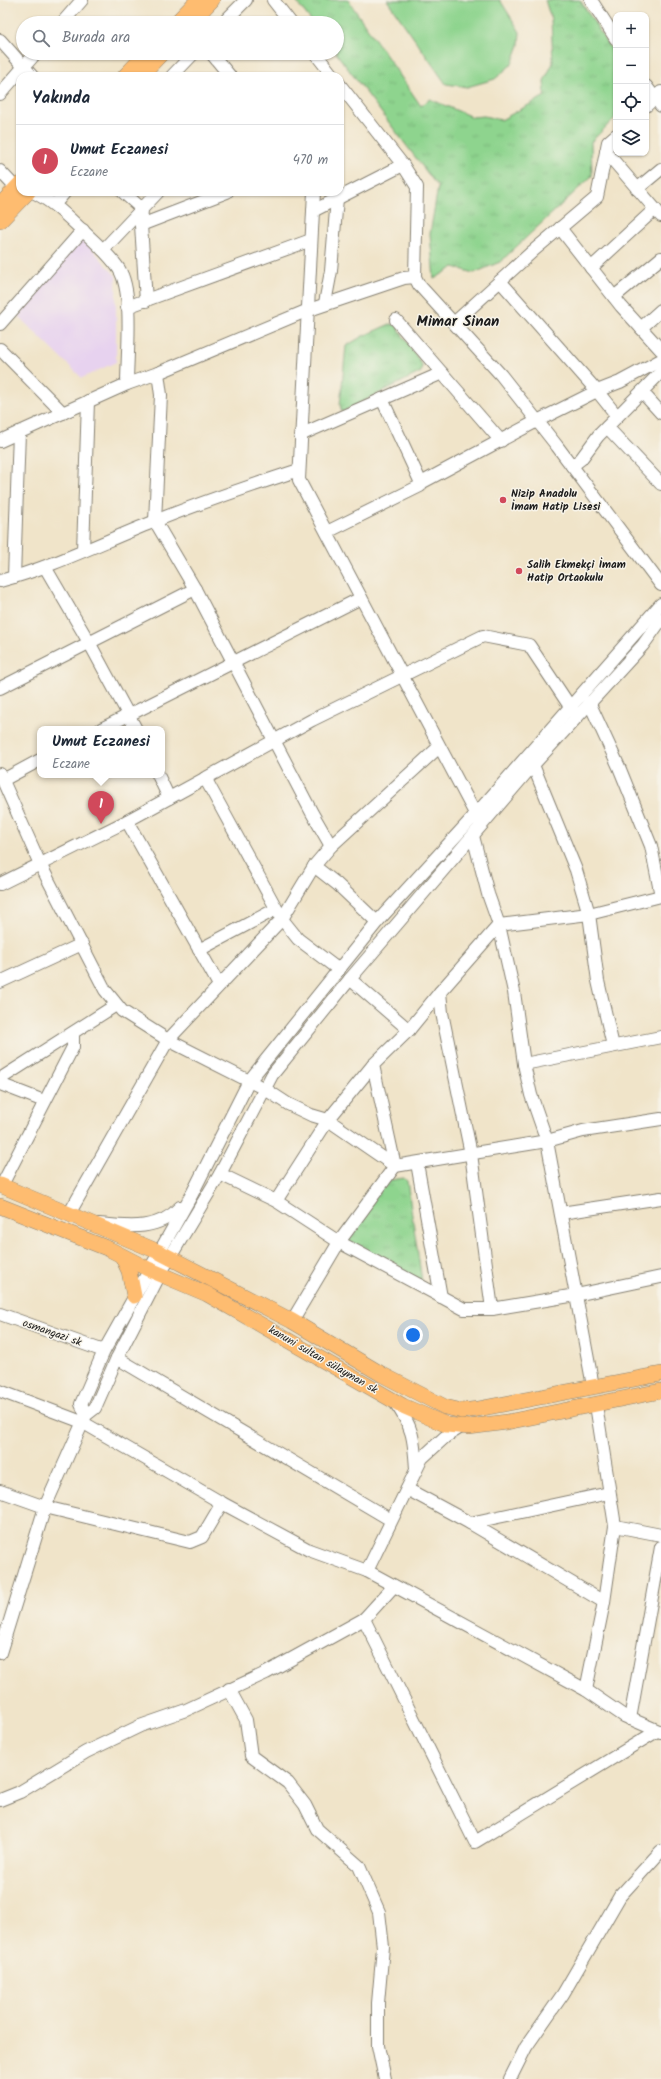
<!DOCTYPE html>
<html lang="tr">
<head>
<meta charset="utf-8">
<style>
  body { margin:0; font-family:Kalam,sans-serif; background:#f6f6f7; color:#1f2937 }
  .controls { position:absolute; right:12px; top:12px; display:grid; overflow:hidden; border-radius:8px; box-shadow:0 1px 3px #0004 }
  .controls button { width:36px; height:36px; display:grid; place-items:center; padding:0; border:0; border-bottom:1px solid #e0e1e3; background:#fff; color:#1f2937; font:20px sans-serif }
  .you { position:absolute; left:413px; top:1335px; width:14px; height:14px; margin:-10px; border:3px solid #fff; border-radius:50%; background:#1a73e8; box-shadow:0 0 0 6px #1a73e833 }
  .badge { display:grid; place-items:center; width:26px; height:26px; border-radius:50%; background:#d1495b; color:#fff; font-size:13px; font-weight:700 }
  .pin { position:absolute; translate:-50% -33px; filter:drop-shadow(0 1px 2px #0008) }
  .pin::after { content:''; position:absolute; top:21px; width:14px; height:12px; background:inherit; clip-path:polygon(0 0,100% 0,50% 100%) }
  .popup { position:absolute; left:37px; top:726px; width:128px; height:52px; box-sizing:border-box; display:grid; place-content:center; border-radius:8px; background:#fff; filter:drop-shadow(0 1px 3px #0005); font-size:13px; white-space:nowrap; color:#747a83 }
  .popup b { font-size:15px; color:#1f2937 }
  .popup::after { content:''; position:absolute; left:50%; top:100%; margin-left:-8px; border:8px solid transparent; border-top-color:#fff }
  .list { margin:0; padding:0; list-style:none }
  h2 { display:flex; justify-content:space-between; align-items:center; height:52px; margin:0; padding:0 16px; font-size:17px }
  h2 small { font-size:13px; font-weight:400; color:#747a83 }
  .list li { display:grid; grid-template-columns:26px 1fr auto; gap:12px; align-items:center; box-sizing:border-box; height:72px; padding:0 16px; border-top:1px solid #e0e1e3 }
  .list b { display:block; font-size:15px; white-space:nowrap }
  .list p { margin:0; font-size:13px; white-space:nowrap; color:#747a83 }
  .list em { font-size:13px; font-style:normal; color:#747a83 }
  .icon { flex:none; width:22px; height:22px; fill:none; stroke:currentColor; stroke-width:2; stroke-linecap:round; stroke-linejoin:round }
  .map { position:relative; flex:none; width:661px; height:2079px; overflow:hidden }
  .search { position:absolute; background:#fff; box-shadow:0 1px 3px #0004; left:16px; top:16px; width:328px; height:44px; display:flex; align-items:center; gap:10px; box-sizing:border-box; padding:0 14px; border-radius:22px; color:#747a83; font-size:15px }
  .panel { position:absolute; background:#fff; box-shadow:0 1px 3px #0004; left:16px; top:72px; width:328px; height:124px; border-radius:12px }
  .map>svg:first-child { display:block }
  .built { fill:#e7d2ef }
  .park { fill:url(#park-tufts); stroke:#557855 }
  .pitch { fill:#8ed48e; stroke:#557855 }
  .lines { fill:none; stroke-linecap:round; stroke-linejoin:round }
  .minor-casing { stroke:#868072; stroke-width:14 }
  .major-casing { stroke:#868072; stroke-width:16 }
  .minor { stroke:#fff; stroke-width:12 }
  .major { stroke:#febc70; stroke-width:15 }
  .poi-dot { fill:#d1495b; stroke:#f7f3e8; stroke-width:1.5 }
  .labels { text-anchor:middle; dominant-baseline:central; stroke-width:3; stroke-linejoin:round; paint-order:stroke }
  .poi-label { font-size:11px; font-weight:bold; fill:#1c1c1c; stroke:#f7f3e8; text-anchor:start }
  .street-label { font-size:11px; fill:#1c1c1c; stroke:#f7f3e8 }
  .district-label { font-size:15px; font-weight:bold; fill:#1c1c1c; stroke:#f7f3e8 }
</style>
</head>
<body>
<div class="map">
<svg width="661" height="2079" viewBox="0 0 661 2079">
  <defs>
    <pattern id="park-tufts" width="24" height="20" patternUnits="userSpaceOnUse"><rect width="24" height="20" fill="#8ed48e"/><path d="M3 7l-1-3M5 7V3M7 7l1-3M15 17l-1-3M17 17v-4M19 17l1-3" fill="none" stroke="#7ab57a"/></pattern>
  </defs>
  <rect width="100%" height="100%" fill="#f7f3e8"/>
  <filter id="ink" filterUnits="userSpaceOnUse"><feTurbulence type="fractalNoise" baseFrequency=".025" numOctaves="2"/><feDisplacementMap in="SourceGraphic" scale="8" xChannelSelector="R" yChannelSelector="G"/><feConvolveMatrix kernelMatrix="1 2 1 2 8 2 1 2 1" color-interpolation-filters="sRGB"/></filter>
  <filter id="wash" filterUnits="userSpaceOnUse"><feTurbulence type="fractalNoise" baseFrequency=".012" numOctaves="4" result="noise"/><feDisplacementMap in="SourceGraphic" scale="16" xChannelSelector="R" yChannelSelector="G"/><feGaussianBlur stdDeviation="0.9" result="paint"/><feColorMatrix in="noise" values="0 0 0 0 0 0 0 0 0 0 0 0 0 0 0 0 0 1.4 0 .05"/><feComposite in="paint" operator="in"/></filter>
  <g filter="url(#wash)">
    <rect width="100%" height="100%" fill="#f0e4c9"/>
    <path class="built" d="M77,241H85L116,276V362L82,378L18,316Z"/>
    <g class="park">
      <path d="M295,0H348L421,106L430,99L472,117L484,116L501,120L545,96L544,81L553,63L551,19L545,0H580L616,57V117L591,142L592,176L500,262L474,273L454,267L434,279L430,234L438,187L336,53L337,23H313Z"/>
      <path d="M390,324L396,325L422,365L421,372L342,412L340,405L346,346L363,336Z"/>
      <path d="M404,1178L407,1181L422,1281L344,1244L384,1181Z"/>
    </g>
    <path class="pitch" d="M387,0H500L520,32L519,45L512,64L495,79L467,87L446,84Z"/>
  </g>
  <g filter="url(#ink)">
    <g class="lines">
      <g class="minor-casing">
        <g id="minor">
          <path d="M273,0L291,23"/>
          <path d="M591,0L616,39"/>
          <path d="M62,23L82,0"/>
          <path d="M223,23L246,0"/>
          <path d="M0,40L32,76"/>
          <path d="M211,53L230,76"/>
          <path d="M315,53L333,76"/>
          <path d="M172,76L194,53"/>
          <path d="M340,85L403,165L417,187L415,277L419,285L501,375L557,446L661,585"/>
          <path d="M646,86L661,106"/>
          <path d="M0,94L36,53"/>
          <path d="M646,106L661,92"/>
          <path d="M606,152L661,216"/>
          <path d="M0,171L16,188L20,189"/>
          <path d="M637,189L661,169"/>
          <path d="M33,192C52,201 66,215 81,229C94,241 109,254 119,269C134,293 127,354 127,384"/>
          <path d="M123,192L142,209L141,225L146,301"/>
          <path d="M314,192L299,480L479,821"/>
          <path d="M55,204L65,192"/>
          <path d="M313,211L403,165"/>
          <path d="M141,225L227,192"/>
          <path d="M560,228L621,306L661,350"/>
          <path d="M103,250L158,192"/>
          <path d="M591,268L655,209"/>
          <path d="M500,281L597,391L617,416"/>
          <path d="M614,297L661,258"/>
          <path d="M325,303L331,271L337,198"/>
          <path d="M127,307L311,240"/>
          <path d="M396,320L501,441"/>
          <path d="M454,323L533,251L597,197L608,142L616,135"/>
          <path d="M0,324L83,230"/>
          <path d="M641,328L661,310"/>
          <path d="M0,349L63,413"/>
          <path d="M158,373L161,395L155,521L195,589L312,813L331,846"/>
          <path d="M642,392L661,413"/>
          <path d="M382,399L421,483"/>
          <path d="M607,427L661,484"/>
          <path d="M300,435L442,373"/>
          <path d="M0,441L127,384L158,373L306,311L404,278L415,277"/>
          <path d="M572,466L581,459L598,436L661,372"/>
          <path d="M327,532L420,486L421,483L537,421L597,391L620,382L661,360"/>
          <path d="M83,551L88,401"/>
          <path d="M45,567L90,644L136,729"/>
          <path d="M14,577L19,432"/>
          <path d="M0,581C53,567 102,542 153,522C201,502 250,486 299,470"/>
          <path d="M0,688L195,589"/>
          <path d="M589,702L619,767L651,846L661,896"/>
          <path d="M101,729L361,598"/>
          <path d="M533,765L576,870L589,914L598,981L613,1046"/>
          <path d="M0,774L40,864L105,990L122,1011L168,1040L265,1089L288,1104L311,1115L328,1120L395,1166L547,1141L583,1131L661,1119"/>
          <path d="M158,775L169,798"/>
          <path d="M205,778L282,919L298,939L339,970"/>
          <path d="M3,780L40,760"/>
          <path d="M127,821L219,985"/>
          <path d="M473,836L488,894L499,925L514,992L524,1064L531,1095L547,1141L593,1386"/>
          <path d="M314,866L337,884L377,922"/>
          <path d="M0,884L127,821L312,720L483,636L529,645L575,714"/>
          <path d="M199,950L276,909"/>
          <path d="M350,979L409,1030"/>
          <path d="M0,982L82,944"/>
          <path d="M524,1064L661,1037"/>
          <path d="M0,1079L116,1005"/>
          <path d="M0,1084L44,1101"/>
          <path d="M417,1163L441,1297"/>
          <path d="M220,1174L276,1201L339,1242L464,1309H492L576,1295L661,1277"/>
          <path d="M2,1185L73,1047V1033"/>
          <path d="M276,1201L328,1120L373,1065"/>
          <path d="M561,1213L661,1198"/>
          <path d="M69,1214L168,1040L282,919L314,866L331,846L439,747"/>
          <path d="M99,1224C128,1227 159,1231 180,1207"/>
          <path d="M492,1309L471,1154L442,1013L440,992L499,925L589,914L661,896"/>
          <path d="M0,1314L104,1351"/>
          <path d="M292,1321L339,1242L395,1166L373,1065L409,1030L440,992"/>
          <path d="M117,1358L391,1520"/>
          <path d="M0,1391L82,1422L222,1503L309,1550L367,1571L586,1690L624,1716L661,1732"/>
          <path d="M394,1401C413,1427 414,1438 416,1469"/>
          <path d="M86,1415L81,1404L104,1351L192,1194L249,1081L377,922L476,814L661,604"/>
          <path d="M407,1489L470,1523"/>
          <path d="M0,1491L45,1507L190,1542L202,1537L222,1503"/>
          <path d="M615,1526L661,1535"/>
          <path d="M367,1571L422,1458L445,1437L461,1427"/>
          <path d="M394,1586L364,1619L475,1842L657,1731"/>
          <path d="M604,1602L470,1523L609,1493"/>
          <path d="M0,1653L45,1507L86,1415L95,1408L117,1358L160,1274L220,1174L272,1075L350,979L533,765L643,645L661,620"/>
          <path d="M229,1689L246,1720L251,1756L288,1783L305,1805L317,1829L359,1866L379,1912L383,1947L378,2003V2046L385,2079"/>
          <path d="M586,1690L604,1602L615,1526L596,1405"/>
          <path d="M630,1719L661,1547"/>
          <path d="M0,1800L20,1792L86,1752L140,1726L186,1710L266,1673L364,1619"/>
          <path d="M510,2079L526,2047L563,1994L620,1896L661,1851"/>
        </g>
      </g>
      <g class="major-casing">
        <g id="major">
          <path d="M194,19L212,0"/>
          <path d="M176,23L198,0"/>
          <path d="M125,76L147,53"/>
          <path d="M140,76L162,53"/>
          <path d="M0,205L20,184"/>
          <path d="M0,221L28,192"/>
          <path d="M0,1185L159,1252L292,1321L383,1375L445,1407L462,1411L478,1409L661,1374"/>
          <path d="M0,1206L109,1249L148,1269L207,1294L403,1406L447,1425L469,1427L507,1422L661,1391"/>
          <path d="M122,1256L129,1271L134,1296"/>
        </g>
      </g>
      <use href="#minor" class="minor"/>
      <use href="#major" class="major"/>
    </g>
  </g>
  <g class="poi-dot">
    <circle cx="503" cy="500" r="4"/>
    <circle cx="519" cy="571" r="4"/>
  </g>
  <g class="labels">
    <g class="poi-label">
      <text x="511" y="494">Nizip Anadolu<tspan x="511" dy="13">İmam Hatip Lisesi</tspan></text>
      <text x="527" y="565">Salih Ekmekçi İmam<tspan x="527" dy="13">Hatip Ortaokulu</tspan></text>
    </g>
    <g class="street-label">
      <text transform="translate(52 1333) rotate(19)">osmangazi sk</text>
      <text transform="translate(323 1360) rotate(30)">kanuni sultan sülayman sk</text>
    </g>
    <g class="district-label">
      <text x="458" y="322">Mimar Sinan</text>
    </g>
  </g>
</svg>
<div class="controls">
<button>+</button>
<button>−</button>
<button><svg class="icon" aria-label="locate" viewBox="0 0 24 24"><circle cx="12" cy="12" r="6"/><path d="M12 2v4M12 18v4M2 12h4M18 12h4"/></svg></button>
<button><svg class="icon" aria-label="layers" viewBox="0 0 24 24"><path d="M12 4l9 5-9 5-9-5zM3 14l9 5 9-5"/></svg></button>
</div>
<div class="you"></div>
<div class="pin badge" style="left:101px;top:824px">1</div>
<div class="popup"><b>Umut Eczanesi</b>Eczane</div>
<div class="search"><svg class="icon" aria-label="search" viewBox="0 0 24 24"><circle cx="10" cy="10" r="6"/><path d="M15 15l6 6"/></svg>Burada ara</div>
<section class="panel">
<h2>Yakında<small></small></h2>
<ul class="list">
<li><span class="badge">1</span><div><b>Umut Eczanesi</b><p>Eczane</p></div><em>470 m</em></li>
</ul>
</section>
</div>
</body>
</html>
